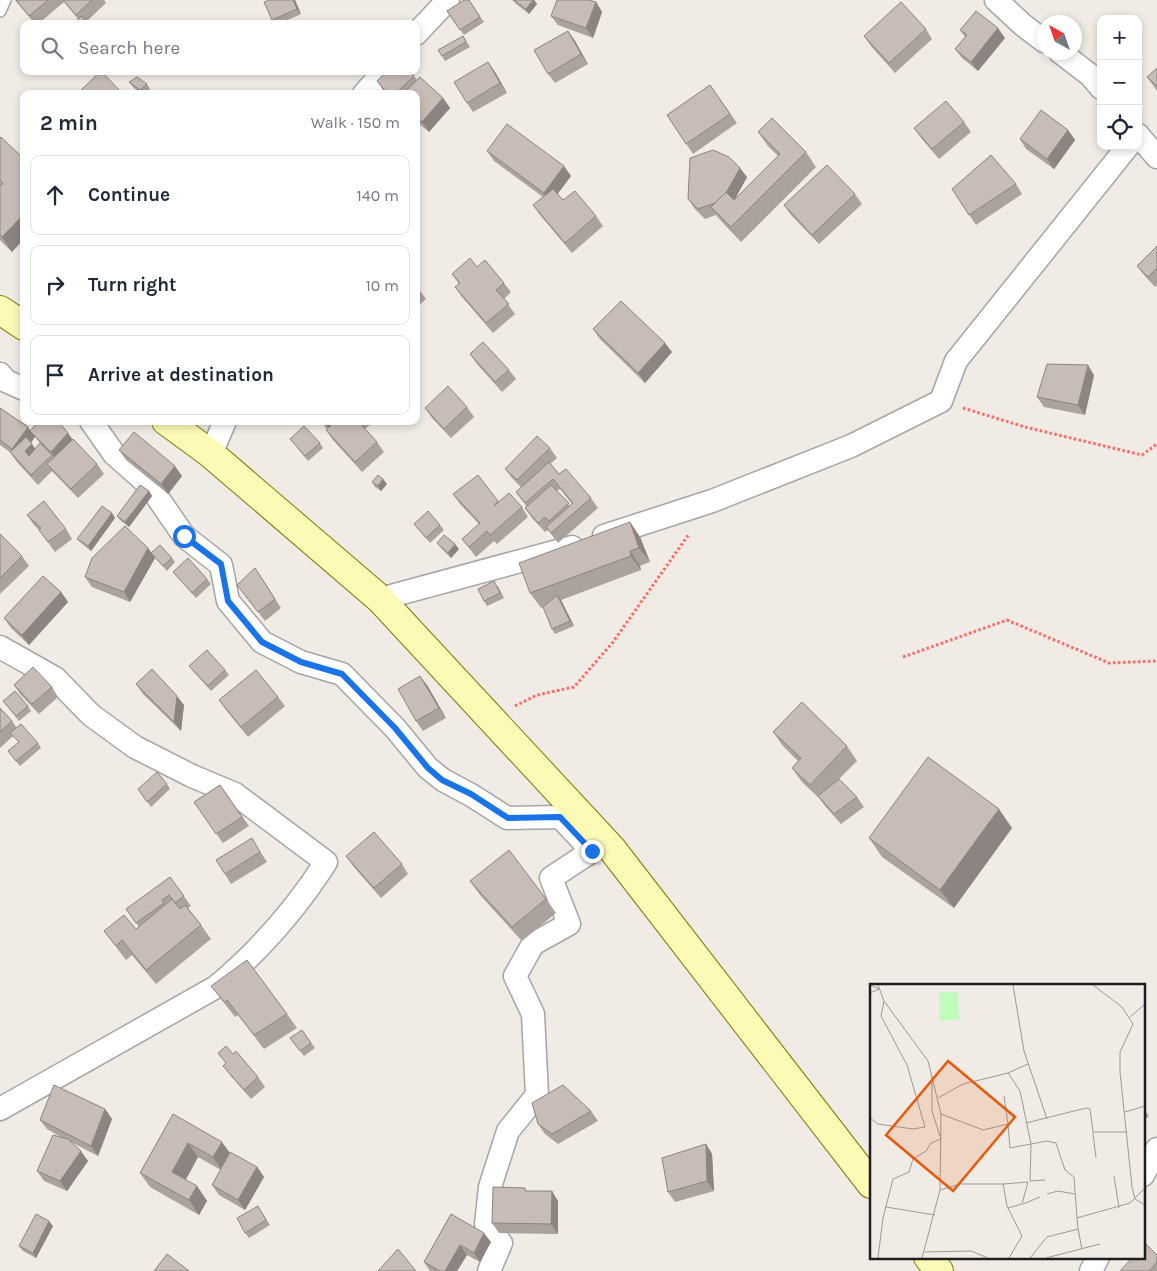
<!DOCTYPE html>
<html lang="en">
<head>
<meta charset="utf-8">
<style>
  body { margin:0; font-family:Karla,sans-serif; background:#f6f6f7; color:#1f2937 }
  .controls { position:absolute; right:15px; top:15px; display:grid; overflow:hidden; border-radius:10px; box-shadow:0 2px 8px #0003 }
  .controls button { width:45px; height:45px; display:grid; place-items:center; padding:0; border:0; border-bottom:1px solid #e0e1e3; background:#fff; color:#1f2937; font:25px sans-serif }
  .compass { position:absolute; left:1037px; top:15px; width:45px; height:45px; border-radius:50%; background:#fff; box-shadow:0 2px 8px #0003; rotate:320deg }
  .stop { position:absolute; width:15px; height:15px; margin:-11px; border:4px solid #1a73e8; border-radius:50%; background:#fff }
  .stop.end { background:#1a73e8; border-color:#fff; box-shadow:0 1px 5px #0008 }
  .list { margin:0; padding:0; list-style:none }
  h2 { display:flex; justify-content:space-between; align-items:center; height:65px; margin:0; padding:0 20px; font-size:21px }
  h2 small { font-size:16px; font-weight:400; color:#747a83 }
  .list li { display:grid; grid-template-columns:32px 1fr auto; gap:15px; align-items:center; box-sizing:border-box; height:80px; margin:0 10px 10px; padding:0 10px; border:1px solid #e0e1e3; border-radius:10px }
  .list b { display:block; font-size:19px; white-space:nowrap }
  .list em { font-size:16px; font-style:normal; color:#747a83 }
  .icon { flex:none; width:28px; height:28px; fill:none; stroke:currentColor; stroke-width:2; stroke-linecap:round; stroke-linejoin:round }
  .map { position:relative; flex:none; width:1157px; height:1271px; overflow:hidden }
  .search { position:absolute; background:#fff; box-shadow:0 2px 8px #0003; left:20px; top:20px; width:400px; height:55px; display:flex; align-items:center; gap:12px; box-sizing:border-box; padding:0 18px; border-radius:10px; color:#747a83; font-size:19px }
  .panel { position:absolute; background:#fff; box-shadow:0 2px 8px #0003; left:20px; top:90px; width:400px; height:335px; border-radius:10px }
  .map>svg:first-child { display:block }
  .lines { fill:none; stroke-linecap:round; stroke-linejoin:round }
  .lane-casing { stroke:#a5a5a5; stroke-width:14 }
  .street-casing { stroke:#a5a5a5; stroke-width:25 }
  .secondary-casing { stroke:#787a00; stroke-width:30 }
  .path { stroke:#ff6865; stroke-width:3; stroke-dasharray:2.5 2.5; stroke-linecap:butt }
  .lane { stroke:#fff; stroke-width:11 }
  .street { stroke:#fff; stroke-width:22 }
  .secondary { stroke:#fcfab5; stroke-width:28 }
  .wall { fill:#aca29d; fill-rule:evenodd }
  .shaded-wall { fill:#8c8480 }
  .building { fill:#c8bcb7; stroke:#8c8480 }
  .route { stroke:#1a73e8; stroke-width:6 }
  .inset-road { fill:none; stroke:#9c9995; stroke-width:1 }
  .view { fill:#e8590c; fill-opacity:0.15; stroke:#e8590c; stroke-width:2.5 }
  .inset-edge { fill:none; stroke:#1e1e1e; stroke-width:2.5 }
</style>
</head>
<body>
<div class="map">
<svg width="1157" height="1271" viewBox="0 0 1157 1271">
  <rect width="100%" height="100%" fill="#f0ebe4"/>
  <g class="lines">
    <g class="lane-casing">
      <path id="lane" d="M0,11L5,0"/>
    </g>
    <g class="street-casing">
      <g id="street">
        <path d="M996,0L1023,25L1044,41"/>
        <path d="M416,34L448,0"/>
        <path d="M1060,52L1090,75L1101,88"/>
        <path d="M364,94L384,71"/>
        <path d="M1138,135L1157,157"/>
        <path d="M0,374L6,381L24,389"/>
        <path d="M91,421L114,454L149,485L184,536L221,565L228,601L262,642L301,662L342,674L395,728L428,768L443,780L471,795L507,818L560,817L592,851L551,878L569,924L533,944L515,976L533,1014L537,1095L508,1131L490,1187L486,1224L501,1243L489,1271"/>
        <path d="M211,454L225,421"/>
        <path d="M604,536L712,501L851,446L941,401L956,361L1128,146"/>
        <path d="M380,599L572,547"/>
        <path d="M0,647L55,678L91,715L135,747L192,776L235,794L326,862C296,909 259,951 216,987L0,1109"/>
        <path d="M1143,1175L1157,1149"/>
        <path d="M1091,1271L1098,1257"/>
      </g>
    </g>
    <g class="secondary-casing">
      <g id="secondary">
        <path d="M0,310L24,326"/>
        <path d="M166,421L211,454L380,599L612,849L871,1184"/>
        <path d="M928,1257L939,1271"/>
      </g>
    </g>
    <g class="path">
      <path d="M963,408L1025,427L1142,455L1157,444"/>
      <path d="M903,657L1007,620L1109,663L1157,661"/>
      <path d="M515,706L537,695L574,687L613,642L689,534"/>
    </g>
    <use href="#lane" class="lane"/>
    <use href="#street" class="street"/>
    <use href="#secondary" class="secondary"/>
  </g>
  <g class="wall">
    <path d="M15,0H104L106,3L87,21L78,19L64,2L38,24H35Z"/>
    <path d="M269,0H295L301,14L279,24H275L272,20Z"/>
    <path d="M469,0L484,22L464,35L447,11Z"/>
    <path d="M512,0H534L537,4L529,14L515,3Z"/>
    <path d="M596,2L602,12L593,38L558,25L551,16Z"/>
    <path d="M926,29L932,39L895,73L871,46L864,36Z"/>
    <path d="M960,30L1005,38L978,71L962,58L955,49L965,37Z"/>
    <path d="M568,31L575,41L588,64L555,83L548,74Z"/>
    <path d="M463,36L470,47L445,61L442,56Z"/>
    <path d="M1157,68V91L1147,77Z"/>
    <path d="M410,71L417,80L443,98L450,108L429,132L416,121V94H386L377,81Z"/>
    <path d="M495,72L507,93L473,112L467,103Z"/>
    <path d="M129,82L147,84L150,89L145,94H141L133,87Z"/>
    <path d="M710,85L737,123L693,154L667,115Z"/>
    <path d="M964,122L971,132L939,159L921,138L914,128Z"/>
    <path d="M1068,130L1075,140L1054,169L1026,149L1020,139Z"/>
    <path d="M758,132L806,152L816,167L741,242L721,221L716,215L705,219L695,209L688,199L747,177L735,199L778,156L768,146Z"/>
    <path d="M0,138L12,252L0,240V187L1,186L0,185Z"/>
    <path d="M487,151L571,176L557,194L563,200L596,216L603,226L572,253L540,215L533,205L543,197L494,161Z"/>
    <path d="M1016,184L1022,194L976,225L952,189Z"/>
    <path d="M855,194L862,204L819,244L791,215L784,205Z"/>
    <path d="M1157,246V285L1155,287L1144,275L1137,266Z"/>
    <path d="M477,267L504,283L511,292L504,299L515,314L493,333L462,297L455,287L459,284L452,274Z"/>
    <path d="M416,285L426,299L416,308Z"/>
    <path d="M593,329L672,352L645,383L600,339Z"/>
    <path d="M470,354L509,370L516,379L502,392L477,364Z"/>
    <path d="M1094,375L1085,415L1044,407L1037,397Z"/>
    <path d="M467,407L474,417L451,438L432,418L425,408Z"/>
    <path d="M0,408L28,427L30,431L73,440L97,464L104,474L78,498L52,471L38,485L17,462L10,452L0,445ZM35,437L40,443L35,449L31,443Z"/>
    <path d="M320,421H367L370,425L365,429L377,442L384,452L362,472L333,440L326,430L327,429Z"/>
    <path d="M290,439L320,443L323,448L308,461Z"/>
    <path d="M550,448L557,458L550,464L559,474L591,498L598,508L558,543L548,530L545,532L532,518L525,508L527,507L516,492L521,487L512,478L505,469ZM560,489L572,504L570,506L557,491Z"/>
    <path d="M119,450L182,476L168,494L126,460Z"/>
    <path d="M383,479L387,484L381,491L375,487L372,482Z"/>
    <path d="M149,491L152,496L129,527L121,521L117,516Z"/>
    <path d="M453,494L499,502L522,507L528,517L497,544L494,541L476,557L462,539L479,524L460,504Z"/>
    <path d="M112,513L115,518L91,551L81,543L77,539Z"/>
    <path d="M27,515L66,529L72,539L55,552L39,530L34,525Z"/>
    <path d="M630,522L640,537L650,562L640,566L641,570L561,600L574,626L555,634L552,629L543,607L541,608L530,593Z"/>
    <path d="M414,524L440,525L444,530L430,543Z"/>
    <path d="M0,534L22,556L29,566L0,594Z"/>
    <path d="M437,543L459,549L451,558L441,548Z"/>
    <path d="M148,548L155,558L130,602L92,587L85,577Z"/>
    <path d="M151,553L172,558L175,562L167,571Z"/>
    <path d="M173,572L207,579L211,584L196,598L177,576Z"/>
    <path d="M262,578L281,608L265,621L237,585Z"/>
    <path d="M498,586L504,598L487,606L484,601Z"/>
    <path d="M61,592L68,602L29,645L11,628L4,618Z"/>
    <path d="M189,666L225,670L229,675L211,691L193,671Z"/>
    <path d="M136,684L184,705L181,731L143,694Z"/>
    <path d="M14,685L52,687L58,697L39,714L20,694Z"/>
    <path d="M427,685L446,718L423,731L416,721Z"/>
    <path d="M278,697L285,706L248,737L226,710L219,700Z"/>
    <path d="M3,701L28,706L31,711L19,721Z"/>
    <path d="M0,708L12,721L17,728L38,743L41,748L20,766L8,751L19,743L13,736L0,748Z"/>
    <path d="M773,732L847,746L857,761L839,779L857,797L864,807L841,824L825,806L820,799L802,782L792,768L798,761L783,746Z"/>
    <path d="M167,784L170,789L151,807L138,789Z"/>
    <path d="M220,785L249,826L223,843L194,802Z"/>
    <path d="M1012,828L954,908L882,857L869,838Z"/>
    <path d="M258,848L267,862L231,884L225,874Z"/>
    <path d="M346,856L402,864L408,874L381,898L353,866Z"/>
    <path d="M170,877L191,906L188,908L201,925L211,939L156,984L132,955L126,960L104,931L136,929L139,927L126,909Z"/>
    <path d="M470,881L546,899L556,913L522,941L480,895Z"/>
    <path d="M211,986L287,1014L297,1028L264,1049L238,1015L235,1017Z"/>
    <path d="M302,1030L315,1048L304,1056L290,1038Z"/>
    <path d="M218,1053L233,1054L258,1077L265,1087L251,1099L230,1075L223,1066L226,1063Z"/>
    <path d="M1143,1108L1149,1116L1143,1121Z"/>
    <path d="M105,1109L112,1119L98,1156L71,1142L88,1161L67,1191L44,1181L37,1171L63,1138L47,1129L40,1120Z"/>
    <path d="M591,1111L598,1121L558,1144L545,1134L538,1124Z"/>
    <path d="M173,1114L230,1153L257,1167L264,1177L245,1210L219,1195L212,1185L221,1170L198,1157L185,1180L197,1186L207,1201L199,1215L150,1187L140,1173Z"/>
    <path d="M706,1144L712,1154L714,1191L675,1202L668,1192Z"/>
    <path d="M527,1191L558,1201V1234L499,1233L492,1223Z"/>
    <path d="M261,1211L270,1225L249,1238L245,1233Z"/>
    <path d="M451,1214L491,1242L480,1262L467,1255L457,1271H430L424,1262Z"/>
    <path d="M53,1226L36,1258L23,1251L19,1246Z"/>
    <path d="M1157,1255V1271H1120Z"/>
  </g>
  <g class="shaded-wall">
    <path d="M293,0H295L301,14L297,9Z"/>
    <path d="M533,0H534L537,4L529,14L526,9Z"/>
    <path d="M596,2L602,12L593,38L586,28Z"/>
    <path d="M998,28L1005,38L978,71L971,62Z"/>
    <path d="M568,31L575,41L588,64L581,54Z"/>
    <path d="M488,62L495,72L507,93L500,83Z"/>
    <path d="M443,98L450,108L429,132L422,122Z"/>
    <path d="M1068,130L1075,140L1054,169L1047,159Z"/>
    <path d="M564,166L571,176L551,203L544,193Z"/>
    <path d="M740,168L747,177L729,210L722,200Z"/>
    <path d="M24,214V239L12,252L2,237Z"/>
    <path d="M665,343L672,352L645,383L638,373Z"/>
    <path d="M1088,365L1094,375L1085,415L1078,405Z"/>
    <path d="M324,421H340L332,433Z"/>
    <path d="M28,427L35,437L19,458L12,449Z"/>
    <path d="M68,433L75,443L58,462L51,452Z"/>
    <path d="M32,444L39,454L32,461L25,451Z"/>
    <path d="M175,466L182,476L168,494L161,484Z"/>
    <path d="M383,479L387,484L381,491L378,486Z"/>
    <path d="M149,491L152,496L129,527L125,522Z"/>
    <path d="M112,513L115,518L91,551L88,546Z"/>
    <path d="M630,522L640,537L650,562L639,548Z"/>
    <path d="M455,544L459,549L451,558L448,553Z"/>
    <path d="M148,548L155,558L130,602L124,592Z"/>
    <path d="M630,551L640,566L641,570L631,556Z"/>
    <path d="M61,592L68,602L29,645L22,635Z"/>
    <path d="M557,595L561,600L574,626L570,621Z"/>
    <path d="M420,676L427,685L446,718L439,708Z"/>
    <path d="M177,696L184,705L181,731L174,722Z"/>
    <path d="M999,809L1012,828L954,908L940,890Z"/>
    <path d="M105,1109L112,1119L98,1156L91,1146Z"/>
    <path d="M222,1142L232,1156L223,1172L213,1157Z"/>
    <path d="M188,1143L198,1157L182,1187L172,1172Z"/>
    <path d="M706,1144L712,1154L714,1191L707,1181Z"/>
    <path d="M81,1151L88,1161L67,1191L60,1181Z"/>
    <path d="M257,1167L264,1177L245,1210L238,1200Z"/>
    <path d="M197,1186L207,1201L199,1215L189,1200Z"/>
    <path d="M552,1191L558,1201V1234L551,1224Z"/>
    <path d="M49,1221L53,1226L36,1258L33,1253Z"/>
    <path d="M484,1233L491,1242L480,1262L474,1253Z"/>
    <path d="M460,1245L467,1255L457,1271H445Z"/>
  </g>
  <g class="building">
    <path d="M16,0H48L29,16Z"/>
    <path d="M63,0H92L76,15Z"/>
    <path d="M269,0H293L297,9L272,20L264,2Z"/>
    <path d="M464,0H469L480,17L460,30L447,11Z"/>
    <path d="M514,0H533L526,9Z"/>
    <path d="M557,0H589L596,2L586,28L551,16Z"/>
    <path d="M901,2L926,29L889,63L864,36Z"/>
    <path d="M976,11L998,28L971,62L955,49L967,35L960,30Z"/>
    <path d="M81,16L90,24H73Z"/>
    <path d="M568,31L581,54L548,74L534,50Z"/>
    <path d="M463,36L466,42L442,56L438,50Z"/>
    <path d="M488,62L500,83L467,103L454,82Z"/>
    <path d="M1157,68V86L1147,77Z"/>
    <path d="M101,71L123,94H85L81,90Z"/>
    <path d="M387,71H410L414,76L395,94H388L377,81Z"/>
    <path d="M137,77L147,84L140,90L129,82Z"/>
    <path d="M420,77L443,98L422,122L416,117V94H403Z"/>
    <path d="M710,85L730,114L686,144L667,115Z"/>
    <path d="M946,101L964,122L932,149L914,128Z"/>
    <path d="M1041,110L1068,130L1047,159L1020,139Z"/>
    <path d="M772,118L806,152L731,227L711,207L726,192L734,200L780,154L758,132Z"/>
    <path d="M507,124L564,166L544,193L487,151Z"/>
    <path d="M1,137L23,158L24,157V214L2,237L0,235V187L3,183L0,180V138Z"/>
    <path d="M713,150L729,157L740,168L726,193V192L715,203L698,209L688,199L690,158Z"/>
    <path d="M991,155L1016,184L969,215L952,189Z"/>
    <path d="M827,165L855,194L812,235L784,205Z"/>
    <path d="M553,189L563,200L575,191L596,216L565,243L533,205Z"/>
    <path d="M1157,246V268L1148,277L1137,266Z"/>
    <path d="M470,258L477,267L485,260L504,283L496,290L509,304L486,323L455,287L460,283L452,274Z"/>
    <path d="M416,285L420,289L416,292Z"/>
    <path d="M621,301L665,343L638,373L593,329Z"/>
    <path d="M483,342L509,370L495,382L470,354Z"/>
    <path d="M1047,364L1088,365L1078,405L1037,397Z"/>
    <path d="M448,386L467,407L444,429L425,408Z"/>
    <path d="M0,408L28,427L12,449L0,440Z"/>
    <path d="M39,421H58L68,433L51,452L30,431Z"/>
    <path d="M335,421H358L377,442L355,462L326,430Z"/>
    <path d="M304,426L320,443L305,456L290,439Z"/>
    <path d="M134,432L175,466L161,484L119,450Z"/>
    <path d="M537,436L550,448L517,480L505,469Z"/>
    <path d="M26,437L32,444L25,451L29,456L40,443L52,455L31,475L10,452Z"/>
    <path d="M73,439L97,464L71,489L47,464Z"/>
    <path d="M549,462L559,474L566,469L591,498L551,533L546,527L573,503L553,479L525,503L516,492Z"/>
    <path d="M378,475L383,479L378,486L372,482Z"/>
    <path d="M478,475L498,501L494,506L509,493L522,507L490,535L487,531L469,547L462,539L480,523L453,494Z"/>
    <path d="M140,485L149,491L125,522L117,516Z"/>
    <path d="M551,485L569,503L549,521L545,517L538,523L525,508Z"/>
    <path d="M44,501L66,529L48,542L39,530L41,528L27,515Z"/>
    <path d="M102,506L112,513L88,546L77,539Z"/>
    <path d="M428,511L440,525L426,538L414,524Z"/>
    <path d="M630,522L639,548L630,551L631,556L530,593L519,563Z"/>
    <path d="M125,526L148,548L124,592L85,577L92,558Z"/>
    <path d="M0,534L22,556L0,578Z"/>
    <path d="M444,535L455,544L448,553L437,543Z"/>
    <path d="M160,545L172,558L163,566L151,553Z"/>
    <path d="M188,558L207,579L192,593L173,572Z"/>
    <path d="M255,568L275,599L258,612L237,585Z"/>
    <path d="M43,576L61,592L22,635L4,618Z"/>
    <path d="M494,581L500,593L484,601L478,589Z"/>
    <path d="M557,595L570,621L552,629L543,607Z"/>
    <path d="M207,650L225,670L208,686L189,666Z"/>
    <path d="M33,667L52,687L32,704L14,685Z"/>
    <path d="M152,669L177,696L174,722L136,684Z"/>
    <path d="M256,670L278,697L241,727L219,700Z"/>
    <path d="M420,676L439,708L416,721L398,689Z"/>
    <path d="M15,691L28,706L16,716L3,701Z"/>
    <path d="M802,702L847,746L810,785L792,768L801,758L773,732Z"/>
    <path d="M0,708L12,721L0,732Z"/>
    <path d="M21,724L38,743L16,761L8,751L19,742L10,733Z"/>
    <path d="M928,757L999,809L940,890L869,838Z"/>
    <path d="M157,772L167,784L147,802L138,789Z"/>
    <path d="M839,779L857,797L834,814L818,796Z"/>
    <path d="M220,785L242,817L216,834L194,802Z"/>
    <path d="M374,832L402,864L374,888L346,856Z"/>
    <path d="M252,838L260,852L225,874L216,860Z"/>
    <path d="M509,850L546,899L512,927L470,881Z"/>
    <path d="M170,877L184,896L175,903L169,895L162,900L164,903L136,923L126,909Z"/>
    <path d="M172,899L180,909L185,905L201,925L146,970L122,940L116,946L104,931L124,915L136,929Z"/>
    <path d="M247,960L287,1014L254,1035L227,1000L225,1003L211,986Z"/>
    <path d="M302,1030L311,1043L300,1051L290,1038Z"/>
    <path d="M226,1046L233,1054L236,1051L258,1077L244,1090L223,1066L226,1063L218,1053Z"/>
    <path d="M54,1085L105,1109L91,1146L40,1120Z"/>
    <path d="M563,1085L591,1111L552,1134L538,1124L532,1103Z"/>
    <path d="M173,1114L222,1142L213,1157L188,1143L172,1172L197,1186L189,1200L140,1173Z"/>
    <path d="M53,1135L68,1139L81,1151L60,1181L37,1171Z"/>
    <path d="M706,1144L707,1181L668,1192L662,1158Z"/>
    <path d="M230,1152L257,1167L238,1200L212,1185Z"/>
    <path d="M493,1187L525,1188V1191H552L551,1224L492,1223Z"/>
    <path d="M258,1206L266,1220L245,1233L237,1218Z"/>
    <path d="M36,1214L49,1221L33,1253L19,1246Z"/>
    <path d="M451,1214L484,1233L474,1253L460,1245L445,1271H440L424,1262Z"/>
    <path d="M1146,1244L1157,1255V1262L1149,1271H1120L1133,1257H1143V1247Z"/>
    <path d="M398,1249L416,1271H378Z"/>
    <path d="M167,1254L189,1271H154Z"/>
  </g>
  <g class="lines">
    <path class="route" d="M184,536L221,564L228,601L262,642L301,662L342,674L395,728L428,768L442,780L471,794L508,818L560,817L592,851"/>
  </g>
  <g transform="translate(870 984)">
    <rect width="275" height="275" fill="#f0ebe4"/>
    <path d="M69,8H88L89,35L70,37Z" fill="#bffcbe"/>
    <path class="inset-road" d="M8,1L14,17L58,77L71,130L70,206L52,274M143,1L154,67L177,135M223,1L252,23L263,40L250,68V88L262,203L265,215L275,221M0,9L9,5L1,1M260,33L275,20M158,80L138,89L150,107L161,160L160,197L175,196M134,112L138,140M68,114L93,100L138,89M255,128L275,122M71,130L113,146L138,140L140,164L177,157L186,159L195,186L204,193L207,234M0,134L8,140L43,145L55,143L37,81L11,32L14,17M156,139L216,124L220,125L223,148H257M223,149L226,174M244,192L249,224M133,200L158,198M70,206L90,200H133L137,222L152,252L139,274M177,210L188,207L205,210M153,220L170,213M16,223L65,231M138,224L152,220L158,198M208,245L212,265M55,268L101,267L118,274M8,274L13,234L23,195L39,188L43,175L56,167L61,159L71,155L62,127V92M160,274L177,253L208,245L207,234L260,219L275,204M176,274L230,260"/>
    <path class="view" d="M78,77L145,133L83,207L16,151Z"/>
    <rect width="275" height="275" class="inset-edge"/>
  </g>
</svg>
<div class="controls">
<button>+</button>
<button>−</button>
<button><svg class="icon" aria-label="locate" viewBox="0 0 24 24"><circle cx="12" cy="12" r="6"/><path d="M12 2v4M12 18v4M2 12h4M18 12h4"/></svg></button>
</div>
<svg class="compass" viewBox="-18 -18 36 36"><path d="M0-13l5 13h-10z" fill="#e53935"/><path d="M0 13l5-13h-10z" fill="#747a83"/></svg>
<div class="stop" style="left:184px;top:536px"></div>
<div class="stop end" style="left:592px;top:851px"></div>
<div class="search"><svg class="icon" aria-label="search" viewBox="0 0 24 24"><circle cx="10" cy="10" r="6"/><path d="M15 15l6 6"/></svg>Search here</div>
<section class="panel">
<h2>2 min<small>Walk · 150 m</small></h2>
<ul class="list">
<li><svg class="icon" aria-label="ahead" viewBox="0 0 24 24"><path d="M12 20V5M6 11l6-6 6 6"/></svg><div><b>Continue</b></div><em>140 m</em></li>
<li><svg class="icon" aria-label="right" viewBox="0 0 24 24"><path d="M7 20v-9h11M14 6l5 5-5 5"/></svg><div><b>Turn right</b></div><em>10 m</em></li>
<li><svg class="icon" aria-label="arrive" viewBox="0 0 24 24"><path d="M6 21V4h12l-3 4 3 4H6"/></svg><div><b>Arrive at destination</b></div></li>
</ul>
</section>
</div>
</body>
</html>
